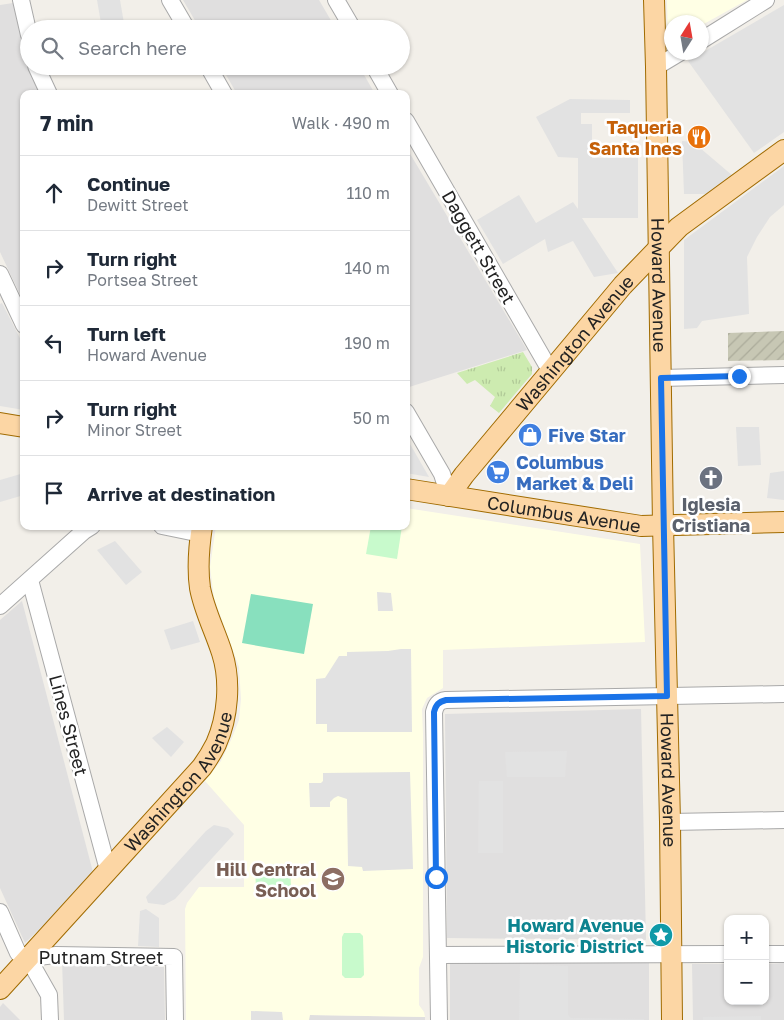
<!DOCTYPE html>
<html lang="en">
<head>
<meta charset="utf-8">
<style>
  body { margin:0; font-family:"Golos Text",sans-serif; background:#f2f2f3; color:#1f2937 }
  .controls { position:absolute; right:15px; bottom:15px; display:grid; overflow:hidden; border-radius:10px; box-shadow:0 1px 4px #0004 }
  .controls button { width:45px; height:45px; display:grid; place-items:center; padding:0; border:0; border-bottom:1px solid #e0e1e3; background:#fff; color:#1f2937; font:25px sans-serif }
  .compass { position:absolute; left:664px; top:15px; width:45px; height:45px; border-radius:50%; background:#fff; box-shadow:0 1px 4px #0004; rotate:11deg }
  .stop { position:absolute; width:15px; height:15px; margin:-11px; border:4px solid #1a73e8; border-radius:50%; background:#fff }
  .stop.end { background:#1a73e8; border-color:#fff; box-shadow:0 1px 5px #0008 }
  .list { margin:0; padding:0; list-style:none }
  h2 { display:flex; justify-content:space-between; align-items:center; height:65px; margin:0; padding:0 20px; font-size:21px }
  h2 small { font-size:16px; font-weight:400; color:#747a83 }
  .list li { display:grid; grid-template-columns:32px 1fr auto; gap:15px; align-items:center; box-sizing:border-box; height:75px; padding:0 20px; border-top:1px solid #e0e1e3 }
  .list b { display:block; font-size:19px; white-space:nowrap }
  .list p { margin:0; font-size:16px; white-space:nowrap; color:#747a83 }
  .list em { font-size:16px; font-style:normal; color:#747a83 }
  .icon { flex:none; width:28px; height:28px; fill:none; stroke:currentColor; stroke-width:2; stroke-linecap:round; stroke-linejoin:round }
  .map { position:relative; flex:none; width:784px; height:1020px; overflow:hidden }
  .search { position:absolute; background:#fff; box-shadow:0 1px 4px #0004; left:20px; top:20px; width:390px; height:55px; display:flex; align-items:center; gap:12px; box-sizing:border-box; padding:0 18px; border-radius:28px; color:#747a83; font-size:19px }
  .panel { position:absolute; background:#fff; box-shadow:0 1px 4px #0004; left:20px; top:90px; width:390px; height:440px; border-radius:10px }
  .map>svg:first-child { display:block }
  .residential { fill:#e0dfdf }
  .education { fill:#ffffe5 }
  .construction { fill:url(#construction-furrows) }
  .grass { fill:url(#grass-tufts) }
  .park { fill:#c8facc }
  .pitch { fill:#88e0be }
  .parking { fill:#e2e2e2 }
  .lines { fill:none; stroke-linecap:round; stroke-linejoin:round }
  .minor-casing { stroke:#a9a9a9; stroke-width:18 }
  .major-casing { stroke:#a06b00; stroke-width:22 }
  .minor { stroke:#fff; stroke-width:16 }
  .major { stroke:#fcd6a4; stroke-width:20 }
  .route { stroke:#1a73e8; stroke-width:6 }
  .labels { text-anchor:middle; dominant-baseline:central; stroke-width:5; stroke-linejoin:round; paint-order:stroke }
  .food-label { font-size:18px; font-weight:bold; fill:#c56008; stroke:#fff; text-anchor:end }
  .street-label { font-size:18px; fill:#222; stroke:#fff }
  .shop-label { font-size:18px; font-weight:bold; fill:#366cbe; stroke:#fff; text-anchor:start }
  .worship-label { font-size:18px; font-weight:bold; fill:#5b616d; stroke:#fff }
  .education-label { font-size:18px; font-weight:bold; fill:#785e54; stroke:#fff; text-anchor:end }
  .culture-label { font-size:18px; font-weight:bold; fill:#0d838f; stroke:#fff; text-anchor:end }
</style>
</head>
<body>
<div class="map">
<svg width="784" height="1020" viewBox="0 0 784 1020">
  <defs>
    <pattern id="construction-furrows" width="10" height="10" patternUnits="userSpaceOnUse" patternTransform="scale(1.25)"><rect width="10" height="10" fill="#c7c7b4"/><path d="M-1 1l2-2M0 10L10 0M9 11l2-2" fill="none" stroke="#abab9a"/></pattern>
    <pattern id="grass-tufts" width="24" height="20" patternUnits="userSpaceOnUse" patternTransform="scale(1.25)"><rect width="24" height="20" fill="#cdebb0"/><path d="M3 7l-1-3M5 7V3M7 7l1-3M15 17l-1-3M17 17v-4M19 17l1-3" fill="none" stroke="#b0c997"/></pattern>
  </defs>
  <rect width="100%" height="100%" fill="#f2efe9"/>
  <g class="residential">
    <path d="M183,0H319L336,29H200Z"/>
    <path d="M13,3L28,63L42,94H24V303L0,252V5Z"/>
    <path d="M221,66H359L375,94H237Z"/>
    <path d="M406,147L527,350L406,388Z"/>
    <path d="M22,601L94,876L25,943L0,888V620Z"/>
    <path d="M641,709L646,940L447,938L445,714Z"/>
    <path d="M62,960L164,967L165,1020H64Z"/>
    <path d="M450,961L649,962V1020H450Z"/>
    <path d="M784,963V1020H693L692,964H728V1001H765V964Z"/>
    <path d="M3,1003L20,1020H0V1007Z"/>
    <path d="M309,1015L425,1017V1020H309Z"/>
  </g>
  <g class="education">
    <path d="M667,0H747L702,25V22H672L671,42L668,44Z"/>
    <path d="M406,508L640,544L645,642L443,650V688L427,698L422,709L423,735V957L419,968V1005L424,1012L425,1017L310,1015L309,1020H186L185,909L187,903L199,887H244V825L205,781L221,761L232,738L239,720L241,699L239,667L214,598L210,567L216,526H406Z"/>
  </g>
  <path class="construction" d="M784,331V360L728,361V333Z"/>
  <path class="grass" d="M523,352L532,367V374L499,413L490,406L495,397L475,380L467,384L457,373Z"/>
  <g class="park">
    <path d="M371,526H402L397,559L366,554Z"/>
    <path d="M288,864L290,866L291,887L289,889L258,890L256,888L255,867L257,865Z"/>
    <path d="M344,933H360L363,936L364,975L361,978H345L342,975V937Z"/>
  </g>
  <path class="pitch" d="M251,594L313,604L304,654L242,643Z"/>
  <g class="parking">
    <path d="M97,0H120L125,29H102Z"/>
    <path d="M784,5V132L754,153L688,61Z"/>
    <path d="M570,99L630,100V113H581V124H592V158H638V218H582L618,273L594,277L573,241L548,252L545,239L503,264L477,220L519,195L536,223L573,202L578,209V158L558,157L536,117Z"/>
    <path d="M682,141L693,142L733,176L707,194H684Z"/>
    <path d="M784,166V205L770,217L757,237L747,257L749,314L702,321L697,328L684,329V240Z"/>
    <path d="M2,303L24,346V410L0,406V304Z"/>
    <path d="M736,427H759L761,465L738,466Z"/>
    <path d="M406,437L429,477L406,473Z"/>
    <path d="M784,471V500L767,498L770,473Z"/>
    <path d="M24,473V495L0,502V480Z"/>
    <path d="M115,541L142,572L126,585L97,550Z"/>
    <path d="M377,592L391,593L393,611H378Z"/>
    <path d="M193,621L200,642L171,650L164,630Z"/>
    <path d="M401,649H411L412,732H327V724H316V679L325,678L339,656H347V652L388,651Z"/>
    <path d="M167,727L184,742L171,757L152,738Z"/>
    <path d="M567,751L565,777H507L505,752Z"/>
    <path d="M410,772L413,869L363,871L362,867L348,866L347,799L338,796L334,798L330,802V807H310L309,783H321L323,781V773Z"/>
    <path d="M479,781H503V853H478Z"/>
    <path d="M214,825L228,828L234,834L175,899L164,905L148,903L146,897L206,831Z"/>
    <path d="M146,909L159,918V947L138,946L140,911Z"/>
    <path d="M520,964L568,966V1015L571,1018L644,1019V1020H519Z"/>
    <path d="M251,1011L282,1012L283,1020H251Z"/>
    <path d="M761,1016V1020H703V1017Z"/>
  </g>
  <g class="lines">
    <g class="minor-casing">
      <g id="minor">
        <path d="M21,0L29,35"/>
        <path d="M170,0L187,29"/>
        <path d="M336,0L353,29"/>
        <path d="M702,40L766,0"/>
        <path d="M36,66L49,94"/>
        <path d="M208,66L224,94"/>
        <path d="M374,66L390,94"/>
        <path d="M656,67L681,52"/>
        <path d="M406,121L551,372"/>
        <path d="M0,274L24,325"/>
        <path d="M661,378L784,375"/>
        <path d="M406,412L442,474L449,496"/>
        <path d="M162,526L201,534"/>
        <path d="M30,580L108,870"/>
        <path d="M0,606L84,531L92,526"/>
        <path d="M670,822L784,820"/>
        <path d="M0,912L18,953L28,958L49,995L50,1020"/>
        <path d="M765,954H784"/>
        <path d="M438,955L728,954"/>
        <path d="M28,958L56,955L174,957L175,1020"/>
        <path d="M439,1020L434,712C436,705 438,701 446,700L784,694"/>
      </g>
    </g>
    <g class="major-casing">
      <g id="major">
        <path id="s1" d="M654,0L656,67L663,525L670,822L672,1020"/>
        <path d="M0,423L24,427"/>
        <path id="s2" d="M406,489L641,526L784,522"/>
        <path id="s3" d="M449,496L464,475L623,285L679,227L784,150"/>
        <path id="s4" d="M0,989L202,767C207,760 212,752 216,744C228,717 231,681 222,653C215,631 204,610 200,588C197,567 199,546 202,526"/>
      </g>
    </g>
    <use href="#minor" class="minor"/>
    <use href="#major" class="major"/>
  </g>
  <g class="lines">
    <path class="route" d="M436,877L434,712C436,705 438,702 446,700L667,696L661,378L739,376"/>
  </g>
  <defs>
    <g id="restaurant-disc" transform="scale(1.25)"><circle r="9.5" fill="#e8710a" stroke="#fff"/><path d="M-5-6h1v4h1v-4h1v4h1v-4h1v5L-1.5 .5V6h-2V.5L-5-1ZM5-6V6H3V1.5H1.5Q1.5-4 5-6Z" fill="#fff"/></g>
    <g id="shop-disc" transform="scale(1.25)"><circle r="9.5" fill="#3f7fe0" stroke="#fff"/><path d="M-5-2.5h2.3a2.7 3.5 0 0 1 5.4 0H5L5.5 6h-11ZM-1.5-2.5h3a1.5 2.3 0 0 0-3 0Z" fill="#fff"/></g>
    <g id="supermarket-disc" transform="scale(1.25)"><circle r="9.5" fill="#3f7fe0" stroke="#fff"/><path d="M-6-5.5h2.5l.6 2H6L4.5 2H-2.5L-4.4-4H-6ZM-1.5 3.2a1.3 1.3 0 1 0 .1 0ZM3 3.2a1.3 1.3 0 1 0 .1 0Z" fill="#fff"/></g>
    <g id="church-disc" transform="scale(1.25)"><circle r="9.5" fill="#6b7280" stroke="#fff"/><path d="M-1.2-6h2.4v3.5h3.3v2.4h-3.3V6h-2.4V-.1h-3.3v-2.4h3.3Z" fill="#fff"/></g>
    <g id="school-disc" transform="scale(1.25)"><circle r="9.5" fill="#8d6e63" stroke="#fff"/><path d="M0-5L7-2L0 1L-7-2ZM-4 1L0 2.5L4 1V4Q0 6-4 4Z" fill="#fff"/></g>
    <g id="sight-disc" transform="scale(1.25)"><circle r="9.5" fill="#0f9aa8" stroke="#fff"/><path d="M0-6L1.8-2.2L6-1.7L2.9 1.2L3.7 5.4L0 3.3L-3.7 5.4L-2.9 1.2L-6-1.7L-1.8-2.2Z" fill="#fff"/></g>
  </defs>
  <g fill-rule="evenodd">
    <use href="#restaurant-disc" x="699" y="137"/>
    <use href="#shop-disc" x="530" y="435"/>
    <use href="#supermarket-disc" x="498" y="472"/>
    <use href="#church-disc" x="711" y="478"/>
    <use href="#school-disc" x="333" y="879"/>
    <use href="#sight-disc" x="661" y="935"/>
  </g>
  <g class="labels">
    <g class="food-label">
      <text x="682" y="127">Taqueria<tspan x="682" dy="21">Santa Ines</tspan></text>
    </g>
    <g class="street-label">
      <text transform="translate(479 247) rotate(60)">Daggett Street</text>
      <text stroke="none"><textPath href="#s1" startOffset="285">Howard Avenue</textPath></text>
      <text stroke="none"><textPath href="#s3" startOffset="198">Washington Avenue</textPath></text>
      <text stroke="none"><textPath href="#s2" startOffset="160">Columbus Avenue</textPath></text>
      <text transform="translate(69 725) rotate(75)">Lines Street</text>
      <text stroke="none"><textPath href="#s4" startOffset="275">Washington Avenue</textPath></text>
      <text stroke="none"><textPath href="#s1" startOffset="780">Howard Avenue</textPath></text>
      <text x="101" y="957">Putnam Street</text>
    </g>
    <g class="shop-label">
      <text x="548" y="435">Five Star</text>
      <text x="516" y="462">Columbus<tspan x="516" dy="21">Market &amp; Deli</tspan></text>
    </g>
    <g class="worship-label">
      <text x="711" y="504">Iglesia<tspan x="711" dy="21">Cristiana</tspan></text>
    </g>
    <g class="education-label">
      <text x="316" y="869">Hill Central<tspan x="316" dy="21">School</tspan></text>
    </g>
    <g class="culture-label">
      <text x="644" y="925">Howard Avenue<tspan x="644" dy="21">Historic District</tspan></text>
    </g>
  </g>
</svg>
<div class="controls">
<button>+</button>
<button>−</button>
</div>
<svg class="compass" viewBox="-18 -18 36 36"><path d="M0-13l5 13h-10z" fill="#e53935"/><path d="M0 13l5-13h-10z" fill="#747a83"/></svg>
<div class="stop" style="left:436px;top:877px"></div>
<div class="stop end" style="left:739px;top:376px"></div>
<div class="search"><svg class="icon" aria-label="search" viewBox="0 0 24 24"><circle cx="10" cy="10" r="6"/><path d="M15 15l6 6"/></svg>Search here</div>
<section class="panel">
<h2>7 min<small>Walk · 490 m</small></h2>
<ul class="list">
<li><svg class="icon" aria-label="ahead" viewBox="0 0 24 24"><path d="M12 20V5M6 11l6-6 6 6"/></svg><div><b>Continue</b><p>Dewitt Street</p></div><em>110 m</em></li>
<li><svg class="icon" aria-label="right" viewBox="0 0 24 24"><path d="M7 20v-9h11M14 6l5 5-5 5"/></svg><div><b>Turn right</b><p>Portsea Street</p></div><em>140 m</em></li>
<li><svg class="icon" aria-label="left" viewBox="0 0 24 24"><path d="M17 20v-9H6M10 6l-5 5 5 5"/></svg><div><b>Turn left</b><p>Howard Avenue</p></div><em>190 m</em></li>
<li><svg class="icon" aria-label="right" viewBox="0 0 24 24"><path d="M7 20v-9h11M14 6l5 5-5 5"/></svg><div><b>Turn right</b><p>Minor Street</p></div><em>50 m</em></li>
<li><svg class="icon" aria-label="arrive" viewBox="0 0 24 24"><path d="M6 21V4h12l-3 4 3 4H6"/></svg><div><b>Arrive at destination</b></div></li>
</ul>
</section>
</div>
</body>
</html>
